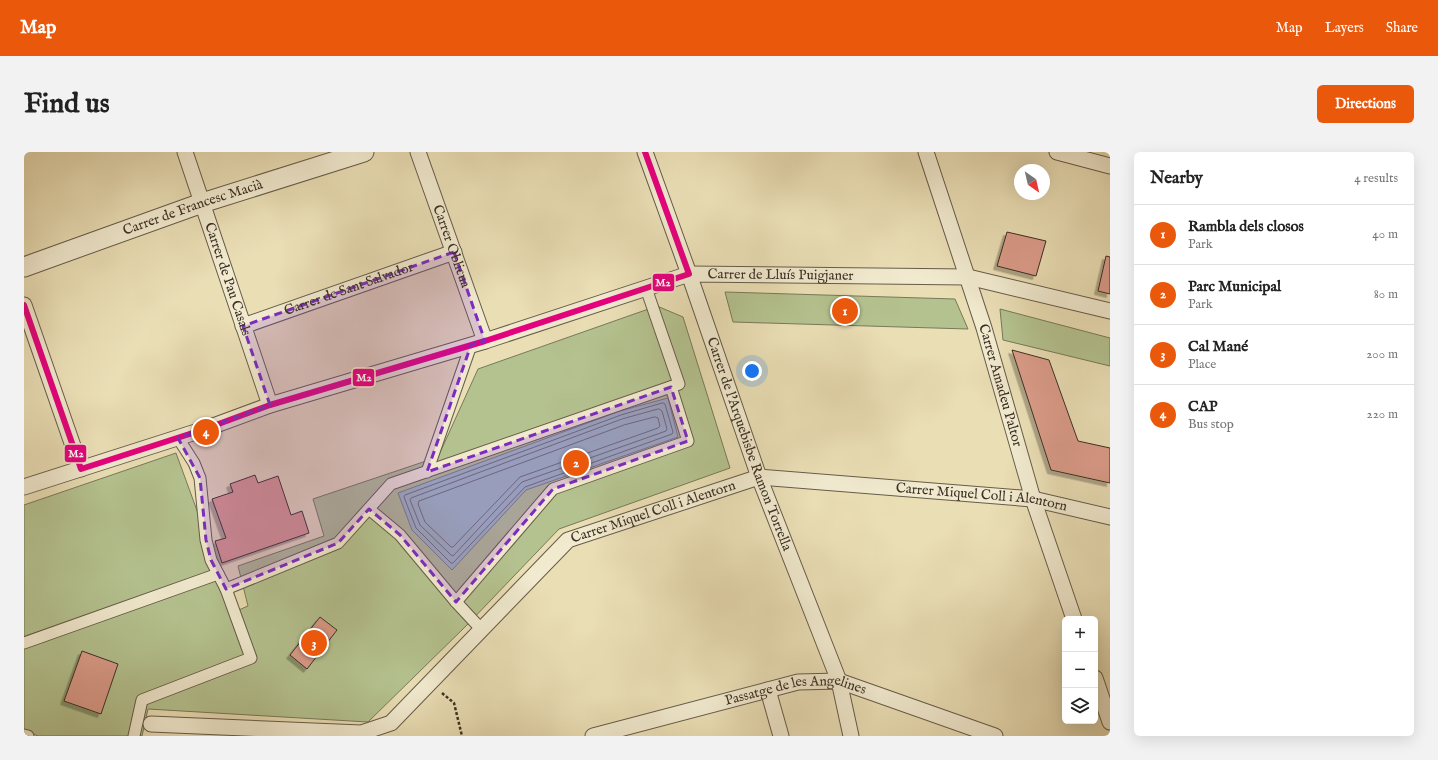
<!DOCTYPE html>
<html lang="en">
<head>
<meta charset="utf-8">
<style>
  body { margin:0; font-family:"IM FELL English",serif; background:#f2f2f2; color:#222 }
  .controls { position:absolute; right:12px; bottom:12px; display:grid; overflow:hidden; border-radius:6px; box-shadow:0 4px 16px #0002 }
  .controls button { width:36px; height:36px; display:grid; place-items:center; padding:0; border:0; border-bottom:1px solid #e0e0e0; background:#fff; color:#222; font:20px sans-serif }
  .compass { position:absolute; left:990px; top:12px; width:36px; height:36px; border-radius:50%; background:#fff; box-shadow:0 4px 16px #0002; rotate:146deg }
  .you { position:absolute; left:728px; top:219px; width:14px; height:14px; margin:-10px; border:3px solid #fff; border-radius:50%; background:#1a73e8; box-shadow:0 0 0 6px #1a73e833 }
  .badge { display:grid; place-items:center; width:26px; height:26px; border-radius:50%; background:#ea580c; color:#fff; font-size:13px; font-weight:700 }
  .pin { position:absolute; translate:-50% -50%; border:2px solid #fff; box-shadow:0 1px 4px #0006 }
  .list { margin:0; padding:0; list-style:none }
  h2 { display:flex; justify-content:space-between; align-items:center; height:52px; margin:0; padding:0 16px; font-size:17px }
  h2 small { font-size:13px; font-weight:400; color:#767676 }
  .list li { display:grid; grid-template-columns:26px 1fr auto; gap:12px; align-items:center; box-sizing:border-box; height:60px; padding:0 16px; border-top:1px solid #e0e0e0 }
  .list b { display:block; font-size:15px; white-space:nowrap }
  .list p { margin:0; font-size:13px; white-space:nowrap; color:#767676 }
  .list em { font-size:13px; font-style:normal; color:#767676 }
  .icon { flex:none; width:22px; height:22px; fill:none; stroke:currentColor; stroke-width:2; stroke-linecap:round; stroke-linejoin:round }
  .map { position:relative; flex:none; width:1086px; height:584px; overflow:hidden; border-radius:6px }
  header { display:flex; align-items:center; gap:24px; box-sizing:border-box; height:56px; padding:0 20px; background:#ea580c; color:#fff }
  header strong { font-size:19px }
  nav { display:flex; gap:22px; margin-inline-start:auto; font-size:14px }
  .intro { display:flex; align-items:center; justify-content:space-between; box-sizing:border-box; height:96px; padding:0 24px }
  h1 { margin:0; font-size:28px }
  .button { padding:10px 18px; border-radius:6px; background:#ea580c; color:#fff; font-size:14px; font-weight:700 }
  main { display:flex; gap:24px; padding:0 24px }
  aside { flex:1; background:#fff; border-radius:6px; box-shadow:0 4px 16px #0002 }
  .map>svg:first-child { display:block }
  .green { fill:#b4c28f; stroke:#78795a }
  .water { fill:#9eb9ba; stroke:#76827e }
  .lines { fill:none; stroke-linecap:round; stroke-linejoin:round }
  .shore { stroke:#6c7470; stroke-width:1 }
  .building { fill:#db9c8a; stroke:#3b3025; filter:url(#shadow) }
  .pedestrian-casing { stroke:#675c49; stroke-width:13 }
  .minor-casing { stroke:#675c49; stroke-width:17 }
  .tertiary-casing { stroke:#675c49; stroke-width:21 }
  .path { stroke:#3b3025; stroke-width:2.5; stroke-dasharray:3 2; stroke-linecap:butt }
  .pedestrian { stroke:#f1eacf; stroke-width:11 }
  .minor { stroke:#f1eacf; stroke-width:15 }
  .tertiary { stroke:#f1eacf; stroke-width:19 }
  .bus-1-casing { stroke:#f1eacf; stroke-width:9 }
  .bus-1 { stroke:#e5007d; stroke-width:6 }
  .marked { fill:#7b2cbf; fill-opacity:0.2; stroke:#7b2cbf; stroke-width:3; stroke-dasharray:8 5; stroke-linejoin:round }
  .labels { text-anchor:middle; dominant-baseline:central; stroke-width:3; stroke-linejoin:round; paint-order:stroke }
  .street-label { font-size:14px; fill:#3b3025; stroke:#f1eacf }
  .line-badge { stroke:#f1eacf; stroke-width:1.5 }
  .badge-label { font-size:11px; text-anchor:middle; font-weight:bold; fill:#fff }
</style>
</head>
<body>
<header>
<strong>Map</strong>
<nav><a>Map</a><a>Layers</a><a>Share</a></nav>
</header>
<div class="intro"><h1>Find us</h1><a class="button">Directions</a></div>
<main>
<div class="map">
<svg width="1086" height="584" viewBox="0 0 1086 584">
  <defs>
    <filter id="shadow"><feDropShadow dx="-3.5" dy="3.5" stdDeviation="0" flood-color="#0004"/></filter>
  </defs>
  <rect width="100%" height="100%" fill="#eadeb5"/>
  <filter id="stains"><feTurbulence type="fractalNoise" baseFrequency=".005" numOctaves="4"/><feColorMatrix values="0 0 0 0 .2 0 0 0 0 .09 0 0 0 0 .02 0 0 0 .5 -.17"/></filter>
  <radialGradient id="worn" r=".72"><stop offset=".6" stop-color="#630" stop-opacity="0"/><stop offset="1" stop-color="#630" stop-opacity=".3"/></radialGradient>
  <g class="green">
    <path d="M701,140L931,147L944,177L709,170Z"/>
    <path d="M633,154L659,165L706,316L535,377L443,473L344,570L124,557L118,584H14L0,578V353L152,301L210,460L224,454L214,414L300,384L289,347L414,305L454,217Z"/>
    <path d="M976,157L1086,186V214L979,188Z"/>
  </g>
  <path class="water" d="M644,246L654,285L502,338L428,418L388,378L374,341L596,259Z"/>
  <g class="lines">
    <g class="shore">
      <path d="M639,251L641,252L649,280L648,282L501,335L429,411H427L392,376L380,345L381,343L597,263Z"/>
      <path d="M635,257L638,259L643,277L642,279L498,330L429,404L427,403L396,373L386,348L387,346L598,267Z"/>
      <path d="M631,265L634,266L636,274L634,276L496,325L429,395H427L401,370L394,352L395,349L600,273Z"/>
    </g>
  </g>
  <g class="building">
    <path d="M983,80L1022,89L1012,124L973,114Z"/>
    <path d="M1082,104L1086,105V142L1074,139Z"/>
    <path d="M988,198L1025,208L1054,289L1086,296V331L1027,318Z"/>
    <path d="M231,323L234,331L254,324L267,363L278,359L285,381L198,411L191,389L202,386L188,347L209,340L206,332Z"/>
    <path d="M296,465L313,478L283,517L266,503Z"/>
    <path d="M58,499L94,512L77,562L40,549Z"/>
  </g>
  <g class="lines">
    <g class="pedestrian-casing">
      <g id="pedestrian">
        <path d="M403,320L447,193"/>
        <path d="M345,357L376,383L432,450L458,478"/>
        <path d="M202,437L314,391L367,332L655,232L622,136"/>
        <path d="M432,450L529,337L664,289L647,235"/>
        <path d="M0,491L194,422"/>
        <path d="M0,583L4,584"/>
        <path d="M110,584L118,548L227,506L202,437L187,408L182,388L176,326L170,311L154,286"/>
      </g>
    </g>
    <g class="minor-casing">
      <g id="minor">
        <path id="s1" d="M161,0L246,253"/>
        <path id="s2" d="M394,0L461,189"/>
        <path id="s3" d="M621,0L665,122L735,325L815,529L827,584"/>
        <path id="s4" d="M902,0L960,176L1009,347L1050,467"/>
        <path d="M1033,0L1086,14"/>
        <path d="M0,153L57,317"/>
        <path id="s5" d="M219,174L430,100"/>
        <path id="s6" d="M0,335L181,277L246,253L461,189L665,122L944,125L1086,159"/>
        <path d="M1071,526L1086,570"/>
        <path d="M744,538L757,584"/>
        <path id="s7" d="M127,572L337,581L367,571L544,388L735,325L1009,347L1086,365"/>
        <path id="s8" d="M569,584L774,530L815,529L971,584"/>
      </g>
    </g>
    <g class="tertiary-casing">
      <g id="tertiary">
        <path id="s9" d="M0,115L178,51L340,0"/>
      </g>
    </g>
    <path class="path" d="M418,541L430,551L438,584"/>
    <use href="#pedestrian" class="pedestrian"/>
    <use href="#minor" class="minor"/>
    <use href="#tertiary" class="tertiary"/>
    <g class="bus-1-casing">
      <path id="bus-1" d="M0,153L57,317L181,277L246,253L461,189L665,122L621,0"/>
    </g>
    <use href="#bus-1" class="bus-1"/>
  </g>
  <path class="marked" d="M430,100L461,189L447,193L403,320L647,235L664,289L529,337L432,450L376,383L345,357L314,391L202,437L187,408L182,388L176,326L154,286L246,253L219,174Z"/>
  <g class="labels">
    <g class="street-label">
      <text stroke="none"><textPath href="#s9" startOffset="179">Carrer de Francesc Macià</textPath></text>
      <text stroke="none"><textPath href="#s2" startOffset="100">Carrer Oblicua</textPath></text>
      <text stroke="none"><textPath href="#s6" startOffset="790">Carrer de Lluís Puigjaner</textPath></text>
      <text stroke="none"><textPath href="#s1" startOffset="134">Carrer de Pau Casals</textPath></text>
      <text stroke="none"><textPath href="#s5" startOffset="112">Carrer de Sant Salvador</textPath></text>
      <text stroke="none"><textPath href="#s4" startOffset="245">Carrer Amadeu Paltor</textPath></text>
      <text stroke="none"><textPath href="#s3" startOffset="310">Carrer de l'Arquebisbe Ramon Torrella</textPath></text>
      <text stroke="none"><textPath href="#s7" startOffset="921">Carrer Miquel Coll i Alentorn</textPath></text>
      <text stroke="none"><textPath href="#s7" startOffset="586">Carrer Miquel Coll i Alentorn</textPath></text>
      <text stroke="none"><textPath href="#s8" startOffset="209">Passatge de les Angelines</textPath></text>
    </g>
  </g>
  <g class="line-badge">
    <rect x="628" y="121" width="23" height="19" rx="4" fill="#e5007d"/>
    <rect x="328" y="216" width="23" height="19" rx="4" fill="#e5007d"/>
    <rect x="40" y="292" width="23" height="19" rx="4" fill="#e5007d"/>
  </g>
  <g class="badge-label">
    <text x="639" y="134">M2</text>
    <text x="340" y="229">M2</text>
    <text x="52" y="305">M2</text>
  </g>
  <rect width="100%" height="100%" filter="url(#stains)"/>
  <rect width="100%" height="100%" fill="url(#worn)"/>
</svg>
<div class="controls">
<button>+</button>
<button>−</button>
<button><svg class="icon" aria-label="layers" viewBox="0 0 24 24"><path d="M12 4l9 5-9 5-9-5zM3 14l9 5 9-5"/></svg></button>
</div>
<svg class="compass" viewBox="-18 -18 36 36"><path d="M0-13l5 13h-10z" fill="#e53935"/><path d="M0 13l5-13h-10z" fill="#767676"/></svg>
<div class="you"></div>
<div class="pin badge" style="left:821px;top:159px">1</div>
<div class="pin badge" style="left:552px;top:311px">2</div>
<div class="pin badge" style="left:290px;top:491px">3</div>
<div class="pin badge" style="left:182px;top:280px">4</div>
</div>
<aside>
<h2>Nearby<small>4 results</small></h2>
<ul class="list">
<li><span class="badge">1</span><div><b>Rambla dels closos</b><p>Park</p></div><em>40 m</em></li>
<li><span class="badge">2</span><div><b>Parc Municipal</b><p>Park</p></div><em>80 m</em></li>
<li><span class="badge">3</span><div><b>Cal Mané</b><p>Place</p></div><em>200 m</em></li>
<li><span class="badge">4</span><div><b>CAP</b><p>Bus stop</p></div><em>220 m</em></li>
</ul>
</aside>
</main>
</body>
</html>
